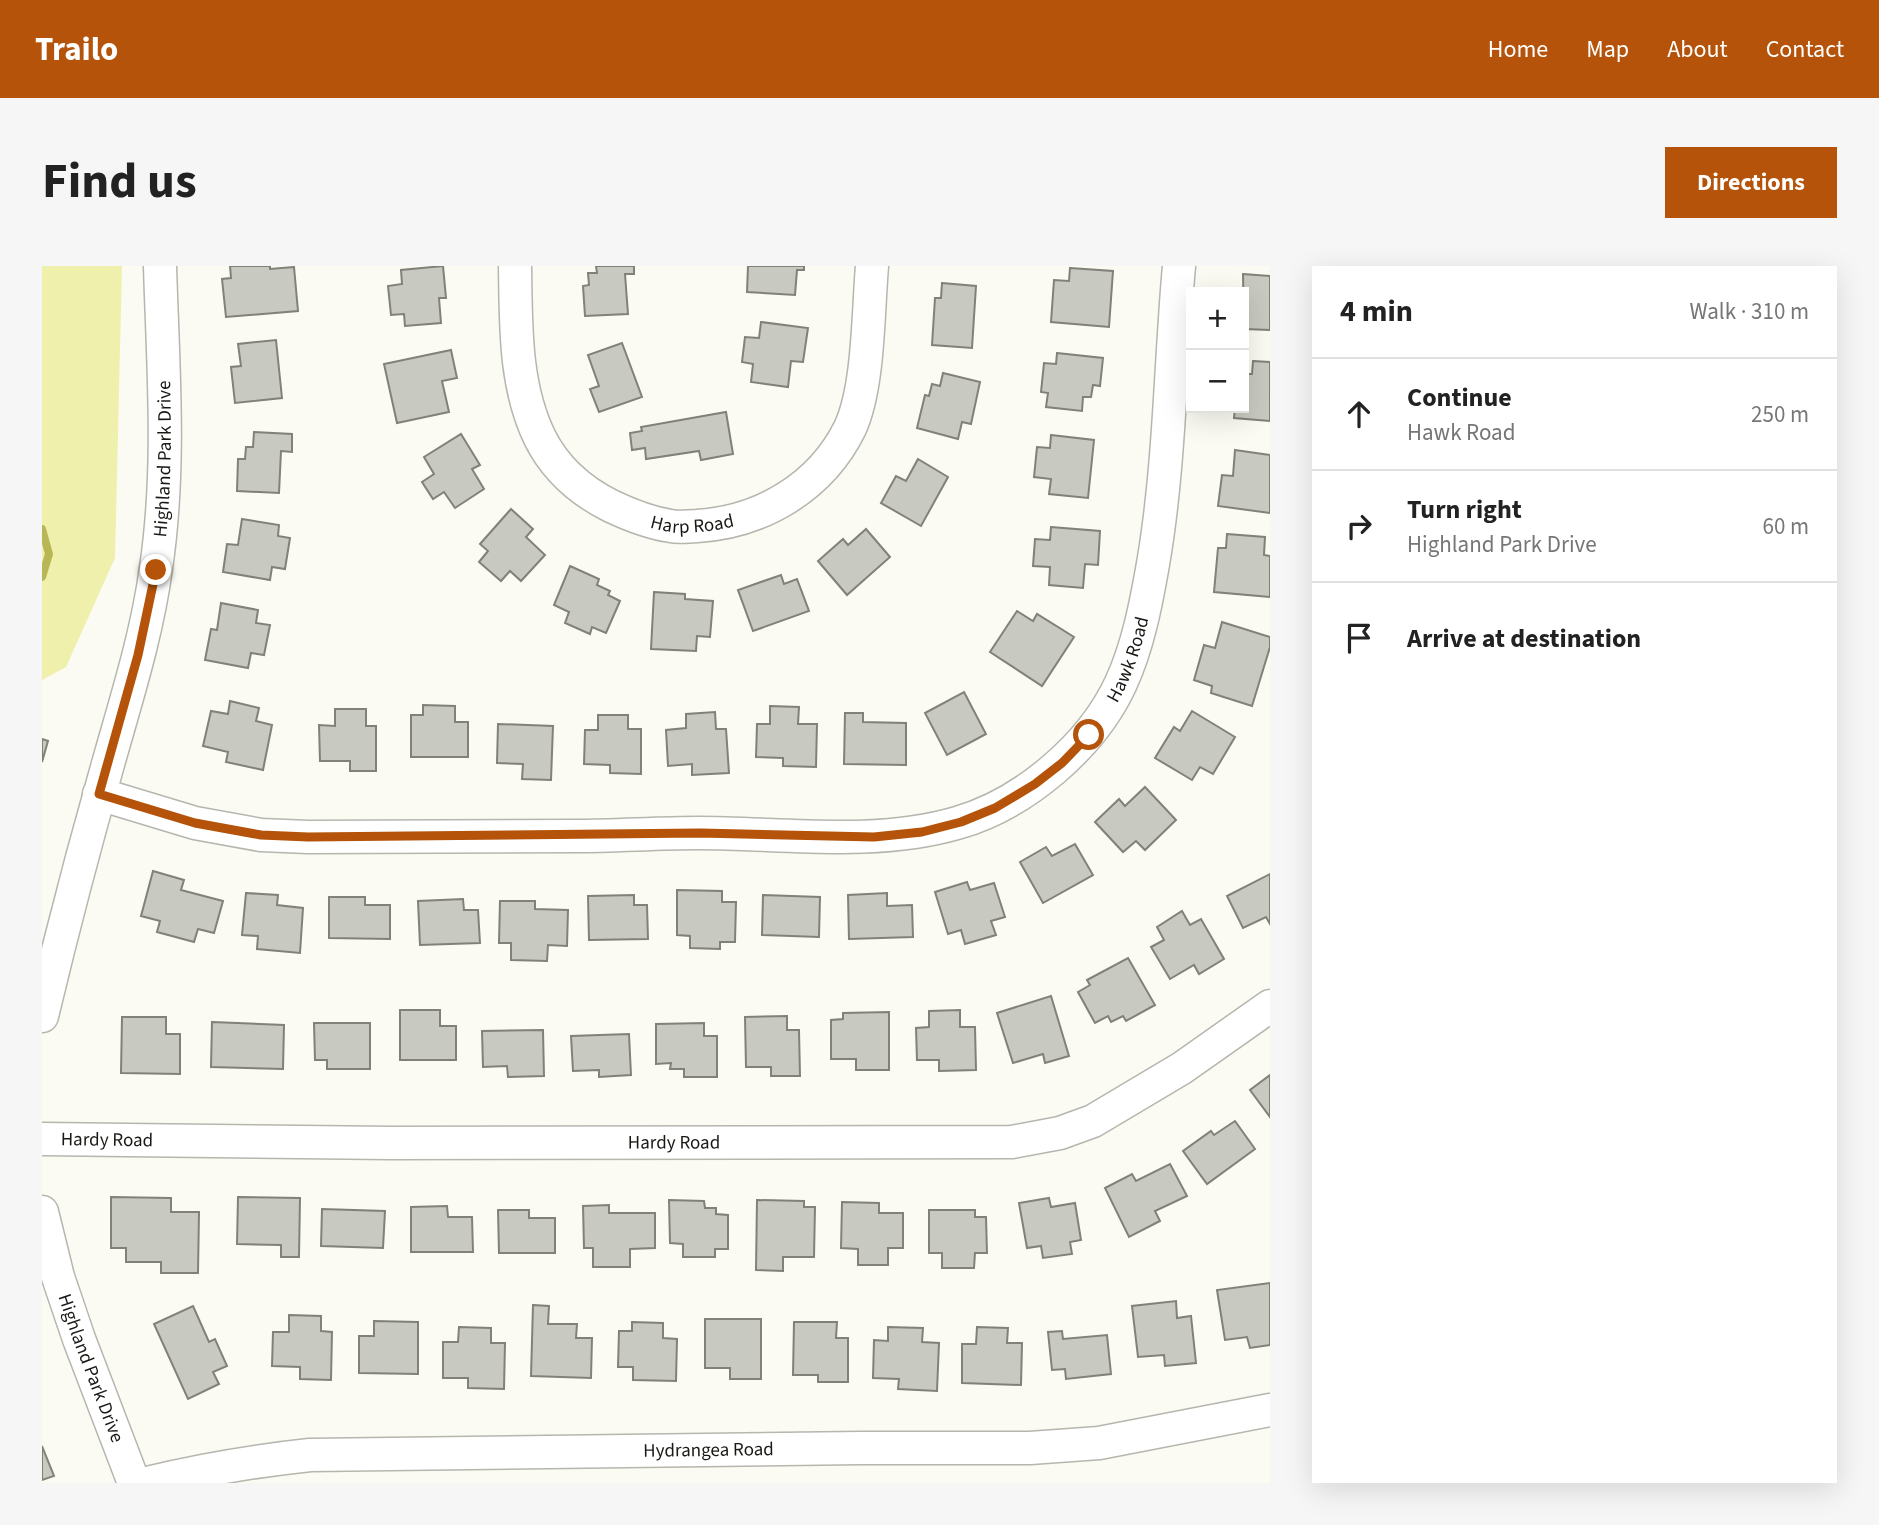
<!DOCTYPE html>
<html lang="en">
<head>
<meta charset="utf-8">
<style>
  body { margin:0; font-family:"Source Sans 3",sans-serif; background:#f6f6f6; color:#222 }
  .controls { position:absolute; right:21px; top:21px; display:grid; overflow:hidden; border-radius:0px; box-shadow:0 7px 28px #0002 }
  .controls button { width:63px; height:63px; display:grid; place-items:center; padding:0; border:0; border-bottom:2px solid #e0e0e0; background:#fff; color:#222; font:35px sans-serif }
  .stop { position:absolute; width:21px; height:21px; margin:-16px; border:5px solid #b45309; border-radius:50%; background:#fff }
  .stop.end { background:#b45309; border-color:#fff; box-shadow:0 2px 7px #0008 }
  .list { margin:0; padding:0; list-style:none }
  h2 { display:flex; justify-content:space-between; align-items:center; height:91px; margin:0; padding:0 28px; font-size:30px }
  h2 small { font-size:23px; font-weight:400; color:#767676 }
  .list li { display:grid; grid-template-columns:46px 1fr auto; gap:21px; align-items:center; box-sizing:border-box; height:112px; padding:0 28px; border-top:2px solid #e0e0e0 }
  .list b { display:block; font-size:26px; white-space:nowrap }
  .list p { margin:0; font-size:23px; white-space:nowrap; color:#767676 }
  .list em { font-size:23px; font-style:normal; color:#767676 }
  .icon { flex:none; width:38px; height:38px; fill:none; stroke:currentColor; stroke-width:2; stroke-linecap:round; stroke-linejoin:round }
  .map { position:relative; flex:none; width:1228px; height:1217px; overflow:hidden; border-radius:0px }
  header { display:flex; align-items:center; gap:42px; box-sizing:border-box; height:98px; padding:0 35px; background:#b45309; color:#fff }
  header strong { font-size:33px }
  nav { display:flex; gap:38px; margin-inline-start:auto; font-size:24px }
  .intro { display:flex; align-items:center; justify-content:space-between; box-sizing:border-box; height:168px; padding:0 42px }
  h1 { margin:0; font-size:49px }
  .button { padding:18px 32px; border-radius:0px; background:#b45309; color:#fff; font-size:24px; font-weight:700 }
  main { display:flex; gap:42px; padding:0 42px }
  aside { flex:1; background:#fff; border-radius:0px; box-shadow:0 7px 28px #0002 }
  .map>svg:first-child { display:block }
  .green { fill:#eff0ac }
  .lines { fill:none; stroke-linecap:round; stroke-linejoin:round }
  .stream { stroke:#b8b755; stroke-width:8 }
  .building { fill:#c8c9c0; stroke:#818179; stroke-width:2 }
  .street-casing { stroke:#b5b6ad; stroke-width:35 }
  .street { stroke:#fff; stroke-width:32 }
  .route { stroke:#b45309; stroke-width:9 }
  .labels { text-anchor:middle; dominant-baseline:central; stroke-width:5; stroke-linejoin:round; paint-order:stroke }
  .street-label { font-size:19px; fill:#181815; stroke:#fff }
</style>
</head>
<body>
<header>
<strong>Trailo</strong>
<nav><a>Home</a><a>Map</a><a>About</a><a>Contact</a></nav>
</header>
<div class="intro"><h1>Find us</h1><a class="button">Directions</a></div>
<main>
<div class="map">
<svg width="1228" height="1217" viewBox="0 0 1228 1217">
  <rect width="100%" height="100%" fill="#fbfbf3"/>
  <path class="green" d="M0,0H80L73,292L24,401L0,414Z"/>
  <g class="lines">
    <path class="stream" d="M0,263L7,288L0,311"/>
  </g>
  <g class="building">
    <path d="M188,0H228V3L252,1L256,45L184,51L180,13L189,12Z"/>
    <path d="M401,0L404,32H397L399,57L363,60L362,48L349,49L346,20L360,18L359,4Z"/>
    <path d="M554,0H592V8H583L586,48L543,50L541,20L547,19L546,7H555Z"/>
    <path d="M706,0H762V4H755L753,29L705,26Z"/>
    <path d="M1028,2L1071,5L1067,61L1009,56L1012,14L1027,15Z"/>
    <path d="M1201,8L1228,10V64L1202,63Z"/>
    <path d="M900,17L934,20L930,82L890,79L893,32H899Z"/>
    <path d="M719,56L766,62L761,96L749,95L746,121L709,116L711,98L700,96L703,71L717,72Z"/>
    <path d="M234,74L240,132L193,137L189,101L199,100L196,78Z"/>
    <path d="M580,77L600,131L557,146L548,123L557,120L546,89Z"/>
    <path d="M409,84L415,112L400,115L407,146L355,157L342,98Z"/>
    <path d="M1015,87L1061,92L1058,120L1051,119L1049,131H1041L1040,145L1004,141L1006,127L999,126L1002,97L1014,98Z"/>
    <path d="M1211,95L1228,96V155L1192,152L1193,142H1202V108H1210Z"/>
    <path d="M901,107L938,116L929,158L920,156L916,173L875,162L883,129L887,130L890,118L898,120Z"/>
    <path d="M684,146L691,188L659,194L657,185L604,193L603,182L590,184L588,167L600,165L599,161Z"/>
    <path d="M212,166L250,168V186L239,185L237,227L195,225L196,193H203L204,181H211Z"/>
    <path d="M419,168L438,199L430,203L442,223L413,242L402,226L391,233L380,216L392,208L382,191Z"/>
    <path d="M1009,169L1052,174L1046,232L1007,228L1009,213L992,211L995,181L1008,182Z"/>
    <path d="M1193,184L1228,189V247L1176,240L1180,209L1191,210Z"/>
    <path d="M876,193L906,211L879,260L839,237L854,210L864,215Z"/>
    <path d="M469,243L491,263L484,271L503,289L479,315L468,305L459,315L437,296L446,285L438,278Z"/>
    <path d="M200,253L237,259L236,270L248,272L243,303L230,301L228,314L181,306L185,278L196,279Z"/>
    <path d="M1009,261L1058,265L1056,299L1043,298L1041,322L1007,319L1008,301L991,300L993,273L1008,274Z"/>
    <path d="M824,263L848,291L805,329L776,295L801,273L806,279Z"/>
    <path d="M1185,268L1223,271L1222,289L1228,290V331L1172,326L1176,282H1184Z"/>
    <path d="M528,300L557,313L555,319L568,325L566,329L578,335L564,367L550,361L548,368L523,357L527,346L512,339Z"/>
    <path d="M739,309L742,318L755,313L767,345L711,365L696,324Z"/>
    <path d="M612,326L643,328V333L671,335L668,371L655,370L654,385L609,383Z"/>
    <path d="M179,337L216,344L214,357L228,359L222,389L209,387L206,402L163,394L169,363L175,364Z"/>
    <path d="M975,345L991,355L995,348L1032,371L1000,420L948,386Z"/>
    <path d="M1180,356L1228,371V381L1210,440L1169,427L1170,420L1152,414L1162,379L1173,382Z"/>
    <path d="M922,426L944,468L905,489L883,447Z"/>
    <path d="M188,435L217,442L214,455L230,459L221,504L184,496L186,486L161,480L169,445L186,448Z"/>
    <path d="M381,439L413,440V456H426V491H369V449H381Z"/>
    <path d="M728,440L757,441L756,458H775L774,501L741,500V492L714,491L715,458H728Z"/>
    <path d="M293,443H324V460H334V505H308V495H278L277,459L293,460Z"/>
    <path d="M1150,445L1193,471L1171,508L1158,501L1150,514L1113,492L1132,461L1138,465Z"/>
    <path d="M673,446L674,463H684L687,507L650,509V498L626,500L624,464L644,462V448Z"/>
    <path d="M803,447H821V456L864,457V499L802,498Z"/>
    <path d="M556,449H586V463H599V508L568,507V499L542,498L543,464H556Z"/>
    <path d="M456,458L511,460L509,514L480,513L481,498L455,497Z"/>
    <path d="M0,473L6,475L0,496Z"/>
    <path d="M1103,521L1134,554L1103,584L1094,575L1081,586L1053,556L1077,533L1083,540Z"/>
    <path d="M1033,578L1051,609L1001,637L978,596L1004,581L1010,590Z"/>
    <path d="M111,605L142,614L139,624L181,635L172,667L156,663L152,676L115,666L118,655L99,650Z"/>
    <path d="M1228,608V658L1224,651L1201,662L1185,630Z"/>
    <path d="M925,616L928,624L952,617L963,651L949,655L954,669L923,678L919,664L906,668L893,626Z"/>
    <path d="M635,624L680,625V636H694L693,676H678V683L648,682V670L635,669Z"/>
    <path d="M204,627L236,629L235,639L261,642L258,687L215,683L216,670L200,669Z"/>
    <path d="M845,627V640L870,639L871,671L807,673L806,629Z"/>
    <path d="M592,629V639H605L606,673L547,674L546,630Z"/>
    <path d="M721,629L778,631L777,671L720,669Z"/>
    <path d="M287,631H323V639H348V673L287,672Z"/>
    <path d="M421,633L422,644H436L438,677L378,679L376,635Z"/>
    <path d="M458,635H493V643L526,644L525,680L506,679L505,695L469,694V677H457Z"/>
    <path d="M1140,645L1148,659L1159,653L1182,693L1157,708L1152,699L1128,713L1109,681L1122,674L1115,661Z"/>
    <path d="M1086,692L1113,739L1084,755L1081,750L1069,756L1066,750L1053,757L1036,726L1048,719L1045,714Z"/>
    <path d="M1009,730L1027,790L1003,797L1001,788L971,797L955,747Z"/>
    <path d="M358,744H398V760H414V794H358Z"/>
    <path d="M918,744V761H933L934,804L897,805V794H875L874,762L887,761V745Z"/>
    <path d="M847,746V804H814V793H789V754L801,753V747Z"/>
    <path d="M745,750V764H757L758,810H729V801H704L703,751Z"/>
    <path d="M80,751H124V768H138V808L79,807Z"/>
    <path d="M170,756L242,759L241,803L169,801Z"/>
    <path d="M272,757H328V803H285V794H273Z"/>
    <path d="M662,757V770H675V811H642V803H628L629,797L614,798V758Z"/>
    <path d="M501,764L502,810L466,811L465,800L441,801L440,765Z"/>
    <path d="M587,768L589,809L557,811V804L531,805L529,770Z"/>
    <path d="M1228,809V851L1208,824Z"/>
    <path d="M1193,855L1213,883L1165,918L1141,885L1169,865L1172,869Z"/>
    <path d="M1128,898L1145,930L1113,945L1118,955L1087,971L1063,922L1090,908L1094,915Z"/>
    <path d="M69,931L129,932V946H157L156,1007H119V996H84V982H69Z"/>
    <path d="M196,931L258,932L257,991H239V979L195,978Z"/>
    <path d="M1007,932L1009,941L1033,937L1039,974L1028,976L1030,988L1001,992L999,980L985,982L977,937Z"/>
    <path d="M627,934L662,935L663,942H674V948L686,949V983H673V991H641V978L628,977Z"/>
    <path d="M715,934L762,935V941H773L772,991H741V1005L714,1004Z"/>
    <path d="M800,936L837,937V947H861V982H846V999H816V983L799,982Z"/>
    <path d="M567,939V947H613V982L588,983V1001H551V982H542L541,940Z"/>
    <path d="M405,940L406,951H430L431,986H369V941Z"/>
    <path d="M280,943L343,945L341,982L279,980Z"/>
    <path d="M456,944H487V952H513V987H457Z"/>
    <path d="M887,944H933V951H944L945,987H933L932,1002H900V987H887Z"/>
    <path d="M1228,1017V1079L1208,1082L1205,1071L1183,1074L1175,1024Z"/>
    <path d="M1134,1035L1135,1052L1149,1050L1154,1097L1123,1100L1122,1089L1096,1091L1090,1040Z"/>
    <path d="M491,1039L507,1040L506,1058H535L534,1072H550L549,1112L489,1110Z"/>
    <path d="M151,1040L167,1076L173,1073L185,1100L171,1106L177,1118L146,1133L112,1058Z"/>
    <path d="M247,1049L279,1050V1065L290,1066L289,1114L258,1113V1101L230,1100L231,1066H247Z"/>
    <path d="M663,1053H719V1113H688V1102H663Z"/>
    <path d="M332,1055L376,1056V1108L317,1107V1070H332Z"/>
    <path d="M590,1056L621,1057V1072L635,1073L634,1115L591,1114V1101H576L577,1065H590Z"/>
    <path d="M752,1056H795L794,1072H806V1116H776V1109H751Z"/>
    <path d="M417,1061L449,1062V1077H463L462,1123L426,1122V1112H401V1076H416Z"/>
    <path d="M846,1061L881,1062L880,1076L897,1077L895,1125L856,1123L857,1113L831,1112L832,1074L846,1075Z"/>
    <path d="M935,1061L966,1062L965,1077H980L979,1119L920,1117V1078H934Z"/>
    <path d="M1020,1065L1021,1073L1065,1069L1069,1108L1024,1113L1023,1103L1010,1104L1006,1066Z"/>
    <path d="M0,1180L12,1210L0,1214Z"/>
  </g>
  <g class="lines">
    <g class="street-casing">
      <g id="street">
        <path id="s1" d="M473,0C474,57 472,119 498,172C513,202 539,225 569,240C588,249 608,257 629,260C637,262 647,260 655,260C720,256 779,221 808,162C827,121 826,46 830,0"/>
        <path id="s2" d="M57,528L153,557L219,569L266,571C355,570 444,570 533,570C574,570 615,567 656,567C742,567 832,581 915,557C982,538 1050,480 1079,417C1096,380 1104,338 1111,298C1128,199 1128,99 1137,0"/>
        <path id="s3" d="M0,750C20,666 42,582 66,498C84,434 105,369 114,302C129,201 121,101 118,0"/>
        <path id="s4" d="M0,873L349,877L970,876L1018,867L1051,855L1140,802L1228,740"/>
        <path id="s5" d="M0,946L16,1011L37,1073L92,1217"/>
        <path id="s6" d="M105,1217C159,1204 212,1195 268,1189L819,1182H988L1057,1177L1228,1144"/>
      </g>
    </g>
    <use href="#street" class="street"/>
  </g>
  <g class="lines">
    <path class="route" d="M114,304L96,389L57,528L153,557L219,569L266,571L658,567L832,571L880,566L919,556L953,542L993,518L1020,497L1047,469"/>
  </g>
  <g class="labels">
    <g class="street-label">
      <text stroke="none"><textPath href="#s3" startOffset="572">Highland Park Drive</textPath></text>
      <text stroke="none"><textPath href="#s1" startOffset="360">Harp Road</textPath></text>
      <text stroke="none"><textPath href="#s2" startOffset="1111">Hawk Road</textPath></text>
      <text stroke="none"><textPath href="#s4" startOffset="65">Hardy Road</textPath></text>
      <text stroke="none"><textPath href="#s4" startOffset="632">Hardy Road</textPath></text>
      <text stroke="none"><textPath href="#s5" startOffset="164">Highland Park Drive</textPath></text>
      <text stroke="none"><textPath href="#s6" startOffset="564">Hydrangea Road</textPath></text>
    </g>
  </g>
</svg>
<div class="controls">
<button>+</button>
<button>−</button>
</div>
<div class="stop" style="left:1047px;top:469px"></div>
<div class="stop end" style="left:114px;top:304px"></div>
</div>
<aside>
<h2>4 min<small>Walk · 310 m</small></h2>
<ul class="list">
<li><svg class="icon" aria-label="ahead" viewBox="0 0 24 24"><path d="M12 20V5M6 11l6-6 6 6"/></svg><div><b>Continue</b><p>Hawk Road</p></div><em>250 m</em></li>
<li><svg class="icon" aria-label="right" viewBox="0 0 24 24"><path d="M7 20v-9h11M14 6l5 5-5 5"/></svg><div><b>Turn right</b><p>Highland Park Drive</p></div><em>60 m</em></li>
<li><svg class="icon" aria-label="arrive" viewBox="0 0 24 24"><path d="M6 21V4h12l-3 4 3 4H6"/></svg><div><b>Arrive at destination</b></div></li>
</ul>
</aside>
</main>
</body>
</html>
